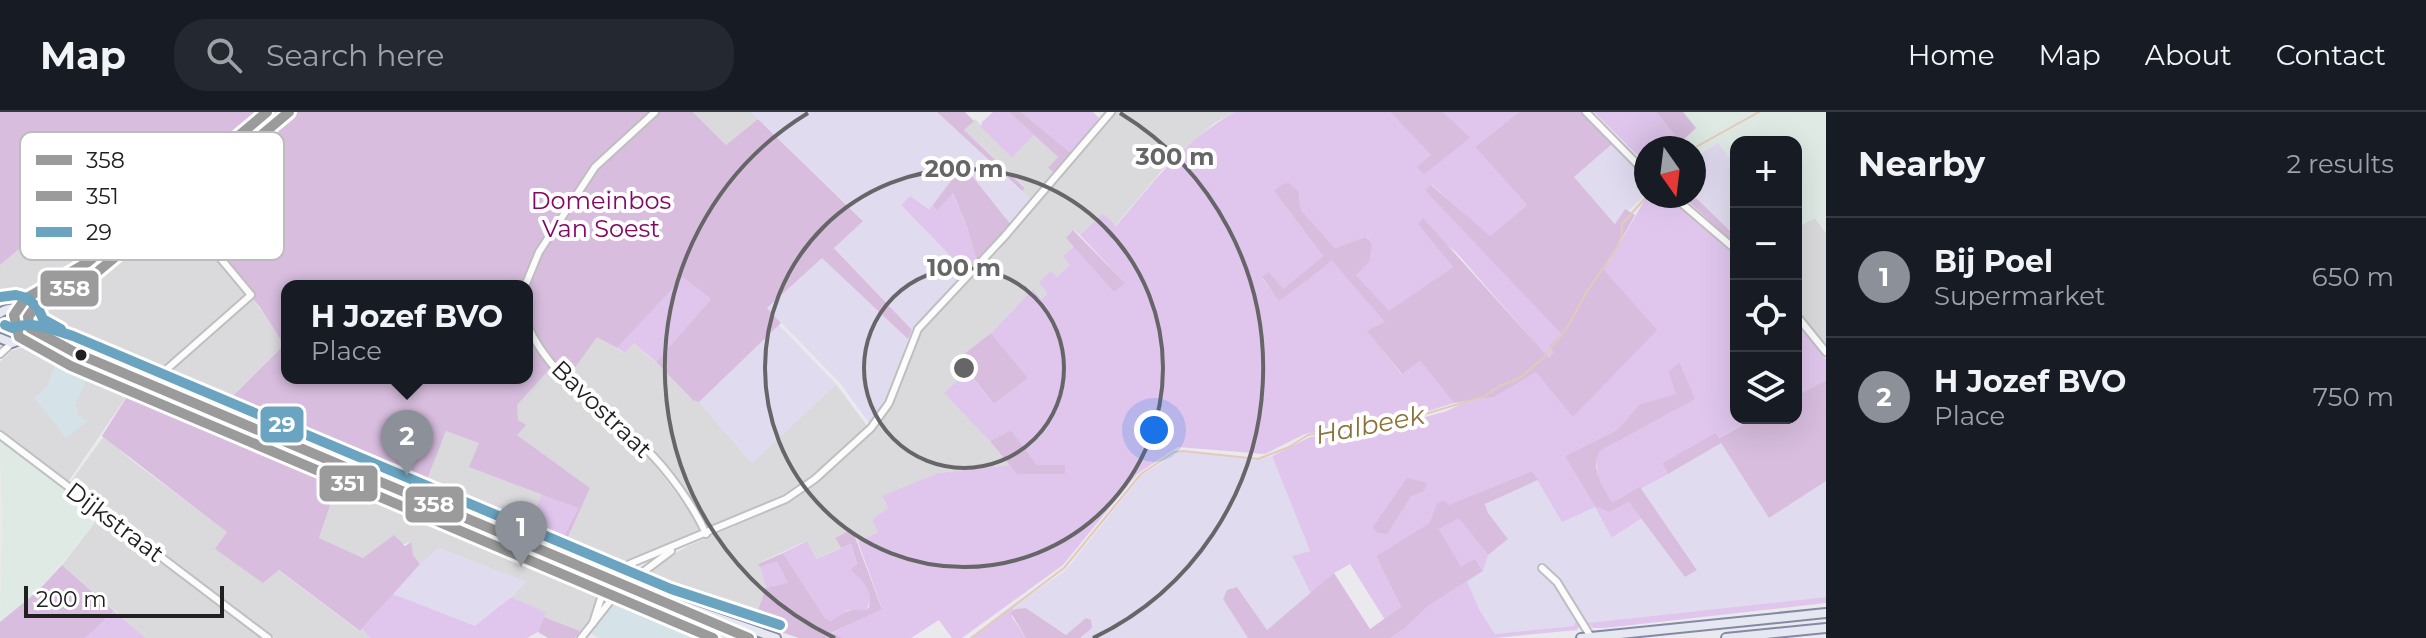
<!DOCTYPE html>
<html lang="en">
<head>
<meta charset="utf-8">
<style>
  body { margin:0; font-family:Montserrat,sans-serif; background:#242831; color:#f1f3f6 }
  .controls { position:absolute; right:24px; top:24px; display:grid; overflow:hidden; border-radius:16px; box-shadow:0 8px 32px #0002 }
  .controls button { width:72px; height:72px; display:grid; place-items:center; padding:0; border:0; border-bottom:2px solid #363941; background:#171b24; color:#f1f3f6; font:40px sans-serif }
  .compass { position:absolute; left:1634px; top:24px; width:72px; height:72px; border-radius:50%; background:#171b24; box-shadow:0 8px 32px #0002; rotate:166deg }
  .scale { position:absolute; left:24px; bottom:20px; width:200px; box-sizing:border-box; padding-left:8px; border:4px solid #202020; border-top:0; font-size:22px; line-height:28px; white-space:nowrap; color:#202020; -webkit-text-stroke:6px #fff; paint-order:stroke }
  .you { position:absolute; left:1154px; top:318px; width:28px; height:28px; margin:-20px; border:6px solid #fff; border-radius:50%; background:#1a73e8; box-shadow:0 0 0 12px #1a73e833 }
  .badge { display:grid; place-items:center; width:52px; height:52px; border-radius:50%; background:#8c9099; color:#fff; font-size:26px; font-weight:700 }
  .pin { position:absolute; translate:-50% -66px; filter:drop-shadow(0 2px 4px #0008) }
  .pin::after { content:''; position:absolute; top:42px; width:28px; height:24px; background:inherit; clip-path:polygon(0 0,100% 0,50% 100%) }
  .popup { position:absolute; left:281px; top:168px; width:252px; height:104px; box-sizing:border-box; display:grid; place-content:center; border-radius:16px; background:#171b24; filter:drop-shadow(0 2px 6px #0005); font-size:26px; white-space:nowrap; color:#9ea1a6 }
  .popup b { font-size:30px; color:#f1f3f6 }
  .popup::after { content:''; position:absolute; left:50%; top:100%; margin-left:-16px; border:16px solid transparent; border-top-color:#171b24 }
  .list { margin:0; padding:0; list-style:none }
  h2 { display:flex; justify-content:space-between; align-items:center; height:104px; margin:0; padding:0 32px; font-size:34px }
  h2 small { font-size:26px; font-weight:400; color:#9ea1a6 }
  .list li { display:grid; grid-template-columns:52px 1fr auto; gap:24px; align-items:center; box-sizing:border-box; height:120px; padding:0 32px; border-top:2px solid #363941 }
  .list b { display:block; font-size:30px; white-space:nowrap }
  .list p { margin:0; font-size:26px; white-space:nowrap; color:#9ea1a6 }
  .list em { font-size:26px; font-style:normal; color:#9ea1a6 }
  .icon { flex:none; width:44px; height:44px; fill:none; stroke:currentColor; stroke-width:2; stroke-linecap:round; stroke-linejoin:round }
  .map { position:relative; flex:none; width:1826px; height:526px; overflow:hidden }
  header { display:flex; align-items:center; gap:48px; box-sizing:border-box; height:112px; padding:0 40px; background:#171b24; border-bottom:2px solid #363941 }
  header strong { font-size:38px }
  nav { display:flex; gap:44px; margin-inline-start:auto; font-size:28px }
  .search { width:560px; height:72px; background:#242831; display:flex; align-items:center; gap:20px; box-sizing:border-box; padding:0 28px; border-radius:32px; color:#9ea1a6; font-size:30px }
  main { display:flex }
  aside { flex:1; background:#171b24 }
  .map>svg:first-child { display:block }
  .residential { fill:#dadadd }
  .commercial { fill:#d5e2e8 }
  .industrial { fill:#dfeae5 }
  .farmland { fill:#e0dbef }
  .grass { fill:#e0c6ed }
  .forest { fill:#d8bdde; fill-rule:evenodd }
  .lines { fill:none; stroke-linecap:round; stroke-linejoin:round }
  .stream { stroke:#e3caba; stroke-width:2 }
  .minor-casing { stroke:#bfbfc1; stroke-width:10 }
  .major-casing { stroke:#8489a5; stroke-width:12 }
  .minor { stroke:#fcfcfc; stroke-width:6 }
  .major { stroke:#e5e8f1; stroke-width:8 }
  .bus-1-casing { stroke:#fff; stroke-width:16 }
  .bus-2-casing { stroke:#fff; stroke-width:16 }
  .bus-3-casing { stroke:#fff; stroke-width:16 }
  .bus-1 { stroke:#9b9b9b; stroke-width:10 }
  .bus-2 { stroke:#9b9b9b; stroke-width:10 }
  .bus-3 { stroke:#6aa4c0; stroke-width:10 }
  .ring { fill:none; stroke:#666668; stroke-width:4 }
  .bus-dot { fill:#202020; stroke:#fff; stroke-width:3 }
  .labels { text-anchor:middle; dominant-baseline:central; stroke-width:8; stroke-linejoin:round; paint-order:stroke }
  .park-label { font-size:24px; fill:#840762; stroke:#fff }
  .street-label { font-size:24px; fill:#202020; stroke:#fff }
  .water-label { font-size:26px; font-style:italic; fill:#8b723a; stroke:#fff }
  .key { fill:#fff; stroke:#bcbcbc; stroke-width:2 }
  .key-label { font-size:22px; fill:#202020 }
  .centre { fill:#666668; stroke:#fff; stroke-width:4 }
  .ring-label { font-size:24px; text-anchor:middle; font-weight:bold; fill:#666668; stroke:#fff; stroke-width:8; stroke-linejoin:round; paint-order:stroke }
  .line-badge { stroke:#fff; stroke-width:3 }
  .badge-label { font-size:22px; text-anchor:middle; font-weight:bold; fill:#fff }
</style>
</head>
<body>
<header>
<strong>Map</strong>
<div class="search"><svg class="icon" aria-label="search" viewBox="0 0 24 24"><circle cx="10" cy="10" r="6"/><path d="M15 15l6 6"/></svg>Search here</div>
<nav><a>Home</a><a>Map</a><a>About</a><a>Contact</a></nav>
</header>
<main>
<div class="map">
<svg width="1826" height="526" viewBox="0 0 1826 526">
  <rect width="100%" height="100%" fill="#e9e9ee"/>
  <g class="residential">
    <path d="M693,0H751L758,7L726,33Z"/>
    <path d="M1116,0H1235L1214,11L1163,57L1115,114L1103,101L1080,123L1074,118L1066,126L1074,134L1063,144L1071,152L1049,182L1043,187L1033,177L991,221L959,247L967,259L944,281L974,310L1010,353L938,361L882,385L888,396L878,420L858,430L853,417L835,426L841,436L815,447L806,429L759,451L766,476L753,511L654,475L649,463L655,453L688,434L789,390L804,380L870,321L887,300L921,220L1000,137Z"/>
    <path d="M975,7L1012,46L1034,23L1059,46L1055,61L1032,89L1022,79L1025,75L964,18Z"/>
    <path d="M133,41L175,92L88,162L21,190L5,191L0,184V153Z"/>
    <path d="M179,97L249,182L151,264L56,226L37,213L36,206L41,199L90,170Z"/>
    <path d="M1815,106L1826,121V236L1796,199V116Z"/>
    <path d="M252,185L284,233L221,296L156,267Z"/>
    <path d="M597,224L624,241L634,231L699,290L752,351L836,272L868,315L800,374L773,390L709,415L650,336L568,265Z"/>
    <path d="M28,233L58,244L48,274L34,286L87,310L76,302L74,295L89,259L95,254L135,272L68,370L0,320V250L12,239Z"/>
    <path d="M550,255L570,276L643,337L692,403L698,417L696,421L613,453L602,452L563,438L590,376L517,323L516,293Z"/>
    <path d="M446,319L480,331L470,355L542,382L526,421L423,378Z"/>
    <path d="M104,324L131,348L228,420L216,437L278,458L359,519L362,517L370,526H275L69,372Z"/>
    <path d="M342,358L594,464L600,478L588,509L580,519L544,505L545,500L511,485L526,470L439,436L420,452L413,443L410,430L363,446L319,426Z"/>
    <path d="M100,404L106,410L262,526H146L62,453Z"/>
  </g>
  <g class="commercial">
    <path d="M58,244L89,259L75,294L79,296L77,302L88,309L66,326L34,286L48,274Z"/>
    <path d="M629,479L716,520L714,526H599L589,520L617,483Z"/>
  </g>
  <g class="industrial">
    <path d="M1683,0H1826V121L1815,106L1796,116V30H1736V54L1718,31L1694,46V36H1676L1696,16Z"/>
    <path d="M0,328L100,404L38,479L0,510L2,409Z"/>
  </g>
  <g class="farmland">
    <path d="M751,0H937L1032,89L1011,113L930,97L910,84L901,93L966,160L912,218L834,135L863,108Z"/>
    <path d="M1718,31L1736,54V134L1732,129L1735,125L1694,84V46Z"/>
    <path d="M1612,32L1646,69V82L1628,99L1625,97L1616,112L1574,65Z"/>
    <path d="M823,145L908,227L886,288L872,310L868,309L840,271L767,196Z"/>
    <path d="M779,213L836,272L752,351L699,290Z"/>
    <path d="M1721,331L1769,406L1826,369V485L1581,512L1576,509L1575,514L1495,522L1479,497L1467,469L1483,459L1488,443L1508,427L1488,401L1485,392L1538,368L1562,409L1595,394L1613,426L1642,406L1685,465L1697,457L1640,375Z"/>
    <path d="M1180,339L1256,348L1272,344L1310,439L1292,445L1311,482L1267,518L1243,483L1223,487L1248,526H1080L1092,516L1086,506L1067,523L1026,496L1015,497L1014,494L1065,459L1142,363Z"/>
    <path d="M439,436L527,470L476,515L393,482L420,452Z"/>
  </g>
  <g class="grass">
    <path d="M993,0H1009L1034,23L1012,46L981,15L982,10Z"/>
    <path d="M1021,0H1093L1099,6L1071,41Z"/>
    <path d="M1235,0H1390L1431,43L1470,27L1443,0H1519L1475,35L1527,93L1489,125L1432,73L1426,78L1561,222L1555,240L1549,247L1456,140L1419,112L1453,155L1389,200L1356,163L1372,132L1367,125L1335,136L1301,98L1299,84L1274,79L1323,144L1283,177L1262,166L1279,188L1332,149L1386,210L1368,219L1401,262L1420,249L1454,291L1403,307L1305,322L1265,342L1178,335L1137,362L1063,453L962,526H952L939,508L911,526H843L830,522L882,496L858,430L878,420L872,408L888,396L882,384L938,361L1010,353L1018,362L1064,353H1037L1011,318L990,329L944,281L967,259L994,292L1028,266L991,221L1033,177L1042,187L1048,182L1039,170L1051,159L1057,165L1070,153L1063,144L1074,134L1114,180L1124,170L1080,123L1103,101L1116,114C1152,72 1185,27 1235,0Z"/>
    <path d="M1594,0H1656L1681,30L1676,36H1646V52Z"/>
    <path d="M952,81L967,115L977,149L966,160L901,93L910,84L929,97L933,93L937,98Z"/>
    <path d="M1647,84H1664L1697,109L1736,145V306H1755L1718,326L1715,321L1662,351L1668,362L1612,392L1598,366L1596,345L1600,339L1694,287L1678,250L1677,282L1640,292L1617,318L1565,344L1610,400L1629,390L1642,406L1612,426L1595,395L1562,410L1532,359L1448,394L1436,393L1431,411L1376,444L1401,495L1385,508L1350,452L1334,461L1311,482L1292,444L1310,439L1272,344L1310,325L1404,311L1447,299L1467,289L1494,285L1536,259L1574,305L1604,158Z"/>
    <path d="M683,164L711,187L656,250L634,231L625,241L617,236Z"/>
    <circle cx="12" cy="213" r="12"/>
    <path d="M1796,208L1826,247V268L1796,284Z"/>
    <path d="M542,382L578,396L562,428L566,430L563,438L526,421Z"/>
    <path d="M1459,405L1488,443L1483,459L1475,447L1461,456L1439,417Z"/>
    <path d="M807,429L816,447L851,432L857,453L854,461C866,470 876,484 866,498H848L831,509L825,506L783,441Z"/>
    <path d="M777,448L789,472L766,476L760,455Z"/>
    <path d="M1467,469L1479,497L1495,522L1574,514L1576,509L1573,503L1576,502L1581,512L1577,518L1494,526H1390L1404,517L1428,494Z"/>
    <path d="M393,482L475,514L511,485L546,500L538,520L527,526H370L362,517Z"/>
    <path d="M1826,485V491L1605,516H1593L1588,511Z"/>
    <path d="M1014,494L1012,505L1026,526H971Z"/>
    <path d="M114,499L146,526H85Z"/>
  </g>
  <g class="forest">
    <path d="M0,0H693L726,33L758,7L863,109L834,136L912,218L908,227L822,146L767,196L781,211L699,290L693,288L656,250L711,187L683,165L617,236L597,225L568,265L555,251L517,293L518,308L526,313L517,323L590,376L566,430L562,428L578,396L469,355L479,331L446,319L423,378L336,341L221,296L284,233L259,194L133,41L0,153ZM287,174H527V266H287Z"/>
    <path d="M937,0H965L974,9L964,18L1025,76L1022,79Z"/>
    <path d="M1009,0H1021L1071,41L1055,61L1048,56L1058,45Z"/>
    <path d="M1390,0H1443L1470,26L1424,62L1417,55L1431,43Z"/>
    <path d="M1519,0H1581L1612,32L1574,65L1615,112L1625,97L1635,103L1604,158L1657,218L1573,305L1536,260L1494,285L1454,291L1420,249L1402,262L1367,219L1385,210L1332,149L1279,189L1262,165L1269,160L1283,177L1323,144L1274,79L1283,72L1289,71L1298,79L1301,98L1335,136L1366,125L1372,131L1369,150L1356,163L1389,199L1453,155L1418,112L1423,106L1549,246L1554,240L1549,235L1561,222L1425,78L1431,73L1490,124L1527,93L1475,35Z"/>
    <path d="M1656,0H1683L1696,16L1681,30Z"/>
    <path d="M968,59L1011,113L977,149L967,115L953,81L937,98L933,93L953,66Z"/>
    <path d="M1682,84H1694L1736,125L1732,129Z"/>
    <path d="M1073,118L1125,171L1114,180L1066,126Z"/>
    <path d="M991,221L1028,266L994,292L958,247Z"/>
    <path d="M1679,250L1695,287L1600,339C1589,356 1604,376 1612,391L1640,375L1697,458L1685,465L1629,390L1610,400L1595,394L1565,344L1617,318L1640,292L1676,282L1669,260Z"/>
    <path d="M1826,268V369L1769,406L1721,331L1668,362L1662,351L1715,321L1719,326L1755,306H1796V284Z"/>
    <path d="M135,272L342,358L319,426L363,446L394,423L405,434L411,430L413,443L420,452L360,519L279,458L263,471L215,437L227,420L102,324Z"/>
    <path d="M1011,318L1037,353H1065V362H1017L990,329Z"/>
    <path d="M1532,359L1538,368L1485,392L1488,401L1508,427L1488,443L1459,406L1439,417L1461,455L1475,447L1483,459L1428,494L1404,517L1390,526H1248L1223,487L1227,478L1237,475L1267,518L1334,461L1370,517L1401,495L1376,444L1430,411L1436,393L1443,388L1449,393Z"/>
    <path d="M1407,366L1427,371L1424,379L1411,384L1387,422L1376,420L1373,415Z"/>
    <path d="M852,417L882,497L831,521L843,526H799L753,511L766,476L788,471L777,449L760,455L758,452L783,441L825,506L831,509C846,499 847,497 866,498L869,495C873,477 863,470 851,458L857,452L851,432L841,436L835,426Z"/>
    <path d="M62,453L114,499L85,526H0V510L38,479Z"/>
    <path d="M1026,496L1066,523L1086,506L1091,508L1092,516L1080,526H1026L1011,501L1015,497Z"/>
    <path d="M544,505L580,519L575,526H548L538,520Z"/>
  </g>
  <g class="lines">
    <g class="stream">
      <path d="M1694,36L1759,0"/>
      <path d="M971,526L1064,456L1141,362L1174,340L1183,339L1258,347L1289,335L1308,323L1402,309L1485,284L1500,274L1520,266L1545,244L1567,216L1586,181L1618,134L1622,123V112L1647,84"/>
    </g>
    <g class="minor-casing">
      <g id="minor">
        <path d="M1586,0L1646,61"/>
        <path d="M1673,84L1736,138"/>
        <path d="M525,174L539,140L595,55L655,0"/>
        <path d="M19,197L37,187L49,184"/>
        <path d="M1796,203L1826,240"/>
        <path d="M28,205L37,194L96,161L289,0"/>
        <path d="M527,212C549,266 605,297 645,336C667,357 694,394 706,422"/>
        <path d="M0,242L12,231"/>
        <path d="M150,272L251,183L177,94"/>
        <path d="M0,323L268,526"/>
        <path d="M1542,456L1557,470L1591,525"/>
        <path d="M593,511L608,464L632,451L786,387L815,367L871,316L889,291L918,217L1004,125L1111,0"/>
        <path d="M581,526L619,478L671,439"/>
      </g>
    </g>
    <g class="major-casing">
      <g id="major">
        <path d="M0,201C10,194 20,195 28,205L29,218"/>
        <path d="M30,216L76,241L749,526"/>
        <path d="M0,226L12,231L25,226L55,234"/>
        <path d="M678,492L776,526"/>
        <path d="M1581,526L1826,501"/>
        <path d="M1726,526L1826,516"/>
      </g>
    </g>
    <use href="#minor" class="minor"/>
    <use href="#major" class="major"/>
    <g class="bus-1-casing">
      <path id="bus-1" d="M289,0L96,161L33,198L28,205L30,216L76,241L749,526"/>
    </g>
    <g class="bus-2-casing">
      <path id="bus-2" d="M267,0L88,150L25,187L14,203L19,225L71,254L713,526"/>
    </g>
    <g class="bus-3-casing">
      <g id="bus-3">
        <path d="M0,185L16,183L27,186L38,196L43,207L61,217"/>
        <path d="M5,213L12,216C33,208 53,218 73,224L671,477L780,513"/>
      </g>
    </g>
    <use href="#bus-1" class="bus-1"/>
    <use href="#bus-2" class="bus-2"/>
    <use href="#bus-3" class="bus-3"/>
  </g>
  <g class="ring">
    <circle cx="964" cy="256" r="100"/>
    <circle cx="964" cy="256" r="199"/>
    <path d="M835 526A299 299 0 0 1 808 1M1120 1A299 299 0 0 1 1093 526"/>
  </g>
  <circle class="bus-dot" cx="81" cy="243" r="7"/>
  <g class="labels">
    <g class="park-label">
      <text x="601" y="88">Domeinbos<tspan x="601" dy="28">Van Soest</tspan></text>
    </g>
    <g class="street-label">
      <text transform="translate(602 297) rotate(44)">Bavostraat</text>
      <text transform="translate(115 410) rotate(37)">Dijkstraat</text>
    </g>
    <g class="water-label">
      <text transform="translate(1370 313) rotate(-11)">Halbeek</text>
    </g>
  </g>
  <rect x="20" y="20" width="264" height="128" rx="12" class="key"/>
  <rect x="36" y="43" width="36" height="10" fill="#9b9b9b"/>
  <rect x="36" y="79" width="36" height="10" fill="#9b9b9b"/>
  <rect x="36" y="115" width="36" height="10" fill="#6aa4c0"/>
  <g class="key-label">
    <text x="86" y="56">358</text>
    <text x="86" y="92">351</text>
    <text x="86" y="128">29</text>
  </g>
  <circle cx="964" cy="256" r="12" class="centre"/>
  <g class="ring-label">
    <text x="1175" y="53">300 m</text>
    <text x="964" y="65">200 m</text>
    <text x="964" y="164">100 m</text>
  </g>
  <g class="line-badge">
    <rect x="39" y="157" width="61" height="39" rx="8" fill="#9b9b9b"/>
    <rect x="259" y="293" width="46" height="39" rx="8" fill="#6aa4c0"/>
    <rect x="318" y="352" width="61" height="39" rx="8" fill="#9b9b9b"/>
    <rect x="404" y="373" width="61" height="39" rx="8" fill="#9b9b9b"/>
  </g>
  <g class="badge-label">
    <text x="70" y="184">358</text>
    <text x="282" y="320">29</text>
    <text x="348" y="379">351</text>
    <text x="434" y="400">358</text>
  </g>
</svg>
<div class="controls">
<button>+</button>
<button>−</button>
<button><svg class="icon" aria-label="locate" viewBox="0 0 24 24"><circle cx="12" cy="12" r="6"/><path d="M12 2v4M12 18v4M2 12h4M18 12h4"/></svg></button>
<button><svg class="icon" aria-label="layers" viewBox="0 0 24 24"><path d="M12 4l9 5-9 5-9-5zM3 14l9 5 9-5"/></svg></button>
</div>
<svg class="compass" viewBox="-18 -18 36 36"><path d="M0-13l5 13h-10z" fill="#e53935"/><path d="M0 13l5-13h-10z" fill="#9ea1a6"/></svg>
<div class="scale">200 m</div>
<div class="you"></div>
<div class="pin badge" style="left:521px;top:455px">1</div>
<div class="pin badge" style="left:407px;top:364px">2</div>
<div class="popup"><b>H Jozef BVO</b>Place</div>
</div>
<aside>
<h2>Nearby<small>2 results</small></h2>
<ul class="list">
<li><span class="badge">1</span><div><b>Bij Poel</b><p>Supermarket</p></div><em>650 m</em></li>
<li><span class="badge">2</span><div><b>H Jozef BVO</b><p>Place</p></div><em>750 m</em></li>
</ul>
</aside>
</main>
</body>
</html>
